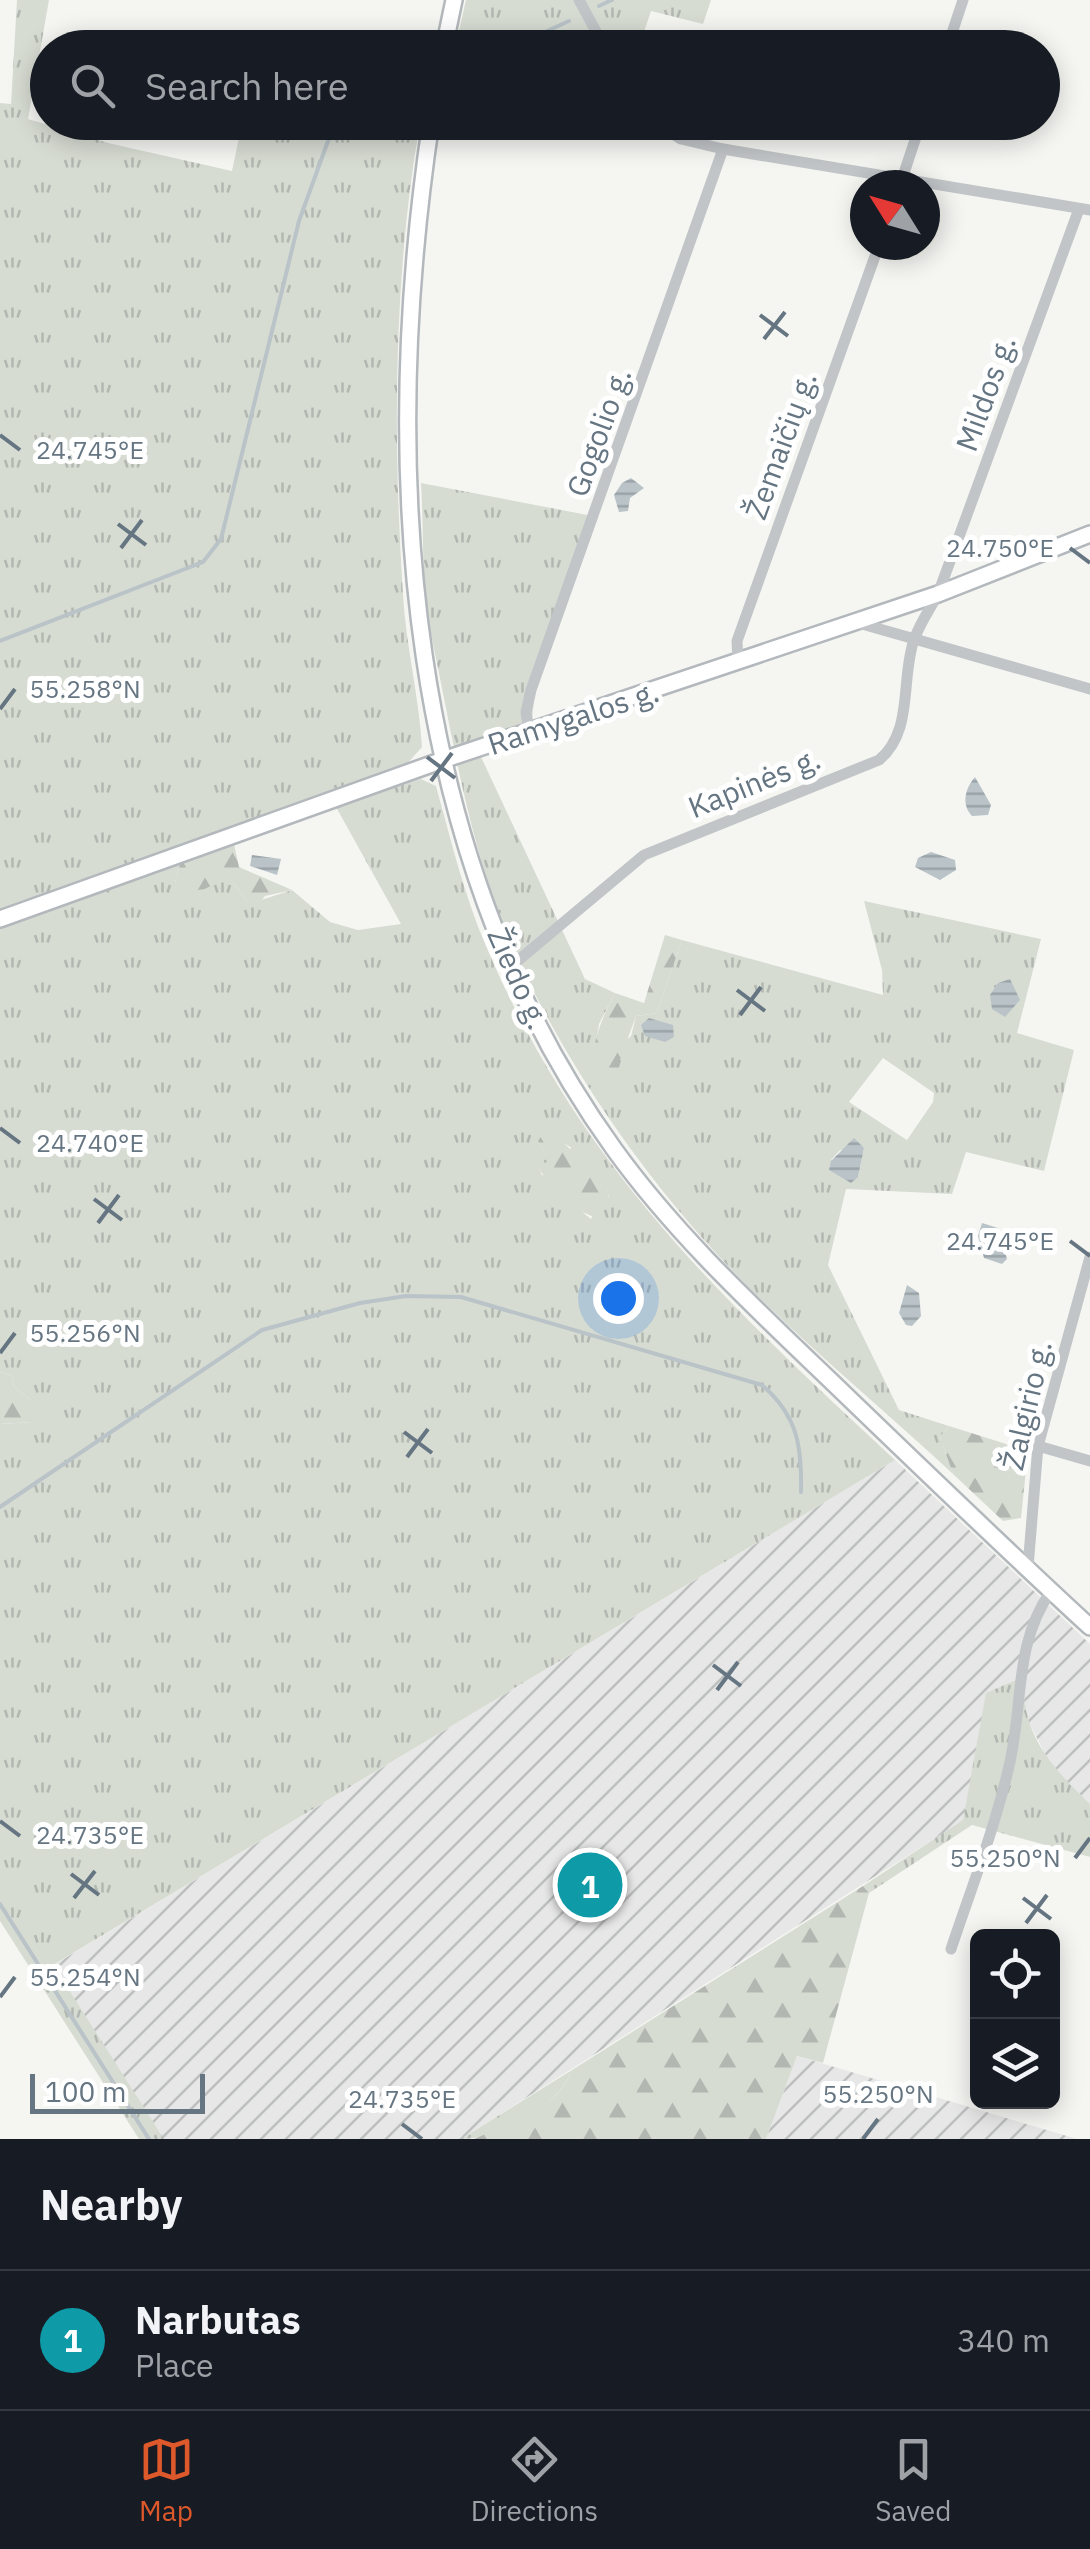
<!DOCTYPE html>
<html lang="en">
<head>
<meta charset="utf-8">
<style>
  body { margin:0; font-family:"IBM Plex Sans",sans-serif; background:#242831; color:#f1f3f6 }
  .controls { position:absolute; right:30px; bottom:30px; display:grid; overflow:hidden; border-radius:15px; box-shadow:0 5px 25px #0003 }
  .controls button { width:90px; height:90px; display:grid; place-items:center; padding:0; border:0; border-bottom:2px solid #363941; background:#171b24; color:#f1f3f6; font:50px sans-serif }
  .compass { position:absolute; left:850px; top:170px; width:90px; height:90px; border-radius:50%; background:#171b24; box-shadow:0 5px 25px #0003; rotate:307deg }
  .scale { position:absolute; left:30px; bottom:25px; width:175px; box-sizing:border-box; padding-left:10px; border:5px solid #657582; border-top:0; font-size:28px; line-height:35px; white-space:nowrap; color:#657582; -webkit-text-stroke:8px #fff; paint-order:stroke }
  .you { position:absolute; left:618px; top:1298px; width:35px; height:35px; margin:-25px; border:8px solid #fff; border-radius:50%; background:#1a73e8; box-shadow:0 0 0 15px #1a73e833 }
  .badge { display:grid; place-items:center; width:65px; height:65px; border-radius:50%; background:#dd582b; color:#fff; font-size:32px; font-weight:700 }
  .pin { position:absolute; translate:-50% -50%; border:5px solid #fff; box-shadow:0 2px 10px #0006 }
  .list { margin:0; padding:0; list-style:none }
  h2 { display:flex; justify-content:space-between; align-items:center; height:130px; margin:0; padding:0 40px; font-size:42px }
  h2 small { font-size:32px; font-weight:400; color:#9ea1a6 }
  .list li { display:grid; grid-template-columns:65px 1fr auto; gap:30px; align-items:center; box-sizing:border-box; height:140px; padding:0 40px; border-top:2px solid #363941 }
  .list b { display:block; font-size:38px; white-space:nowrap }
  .list p { margin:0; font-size:32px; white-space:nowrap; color:#9ea1a6 }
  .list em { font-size:32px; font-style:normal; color:#9ea1a6 }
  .icon { flex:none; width:55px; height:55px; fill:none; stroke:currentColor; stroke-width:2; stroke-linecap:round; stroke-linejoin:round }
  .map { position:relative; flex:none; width:1090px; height:2139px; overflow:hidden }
  .search { position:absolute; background:#171b24; box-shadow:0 5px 25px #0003; left:30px; right:30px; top:30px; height:110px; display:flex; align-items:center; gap:25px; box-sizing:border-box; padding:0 35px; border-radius:55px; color:#9ea1a6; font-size:38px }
  .sheet { height:270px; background:#171b24 }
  nav { display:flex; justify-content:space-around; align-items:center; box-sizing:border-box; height:140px; border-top:2px solid #363941; background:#171b24; font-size:28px; color:#9ea1a6 }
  nav a { display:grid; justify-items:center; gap:5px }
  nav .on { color:#dd582b }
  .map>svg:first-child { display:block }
  .industrial { fill:url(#industrial-furrows) }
  .grass { fill:url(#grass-tufts); fill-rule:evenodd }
  .forest { fill:url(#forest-firs) }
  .water { fill:url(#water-rules) }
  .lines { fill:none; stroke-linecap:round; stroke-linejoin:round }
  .stream { stroke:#b9c3c8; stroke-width:4 }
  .secondary-casing { stroke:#b3b8bc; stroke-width:20 }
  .street { stroke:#c1c5c8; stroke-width:11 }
  .secondary { stroke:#fff; stroke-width:15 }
  .ticks { fill:none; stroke:#657582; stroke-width:4 }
  .labels { text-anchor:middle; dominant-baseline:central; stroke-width:10; stroke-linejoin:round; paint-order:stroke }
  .street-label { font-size:30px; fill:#657582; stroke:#fff }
  .ticks-label { font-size:25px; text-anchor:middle; fill:#657582; stroke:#fff; stroke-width:10; stroke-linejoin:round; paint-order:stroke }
</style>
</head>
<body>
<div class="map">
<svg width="1090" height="2139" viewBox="0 0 1090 2139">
  <defs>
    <pattern id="industrial-furrows" width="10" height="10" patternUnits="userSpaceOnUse" patternTransform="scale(2.5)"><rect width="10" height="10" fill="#e6e7e6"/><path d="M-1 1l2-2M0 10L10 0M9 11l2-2" fill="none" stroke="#bec0c0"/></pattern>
    <pattern id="grass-tufts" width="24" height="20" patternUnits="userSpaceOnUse" patternTransform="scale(2.5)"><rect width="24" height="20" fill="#d7dcd3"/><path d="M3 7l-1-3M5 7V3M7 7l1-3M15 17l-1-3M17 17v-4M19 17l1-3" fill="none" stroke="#b2b7b1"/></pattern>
    <pattern id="forest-firs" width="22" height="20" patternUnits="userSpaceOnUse" patternTransform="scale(2.5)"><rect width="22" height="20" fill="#d7dcd3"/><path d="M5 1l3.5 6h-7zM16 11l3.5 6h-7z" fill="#b2b7b1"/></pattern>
    <pattern id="water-rules" width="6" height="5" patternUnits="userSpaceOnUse" patternTransform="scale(2.5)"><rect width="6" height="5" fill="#b9c3c8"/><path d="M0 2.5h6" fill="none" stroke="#9aa3a8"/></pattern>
  </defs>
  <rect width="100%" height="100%" fill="#f5f6f2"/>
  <g class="industrial">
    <path d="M895,1460L1090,1644V1804L1052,1767L1023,1711L987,1693L964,1820L461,2139H164L52,1966Z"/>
    <path d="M797,2056L1077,2139H766Z"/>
  </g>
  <g class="grass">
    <path d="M17,0H49L28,119L108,143L232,171L242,123H420C393,277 393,439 403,595C406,646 419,696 422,747L406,765L0,911V103L11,104Z"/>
    <path d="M466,0H711L703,24L651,11L639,47L455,48Z"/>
    <path d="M421,483L598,517L535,692L532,719L474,742L585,979L615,993L599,1024L592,1070L631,1036L636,1016L657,1013L682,940L883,995L882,970L864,901L1041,939L1017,1033L1074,1050L1044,1171L966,1152L952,1194L846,1189L828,1265L899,1410L949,1426L940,1437L953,1474C870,1397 779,1324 704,1240C628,1154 560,1053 513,948C469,849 453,738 431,634C421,586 424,531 421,483ZM883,1058L934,1093L933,1102L907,1140L849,1102ZM864,1148L858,1177L831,1160L840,1150Z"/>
    <path d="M421,779L436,786C451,840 464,895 486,946C580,1168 723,1300 895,1460L53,1965L164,2139H139L0,1921V1424L32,1422V1401L14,1387L12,1376L0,1372V928L180,864L175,882L205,889L219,880L235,885L249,904L292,890L330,922L358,930L401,924L336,807ZM547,1134C577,1150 601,1163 609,1197L597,1205L591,1219C574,1207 568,1189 551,1178C537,1170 546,1182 539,1169L549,1161L538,1141Z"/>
    <path d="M1023,1677C1022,1735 1050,1765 1090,1804V1857L972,1825L869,1893L863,1886L963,1820L986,1693Z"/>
    <path d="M572,2070C557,2108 502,2139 461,2139Z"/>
  </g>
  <g class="forest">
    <path d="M234,844L239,867L292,890L265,896L257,906L249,904L235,885L220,881L205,889L183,892L175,882L180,864Z"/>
    <path d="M665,935L682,940L657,1013L636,1016L617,1068L607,1077L592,1071C592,1041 602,1018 615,993L644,1003Z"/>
    <path d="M549,1125L571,1129L565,1144L570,1149L578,1141L587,1144L585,1155L604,1176L609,1198L598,1205L601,1211L598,1219L576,1209C570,1189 548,1185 539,1169L548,1160L538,1141Z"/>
    <path d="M0,1372L12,1376L14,1387L32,1401L37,1417L32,1422L0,1424Z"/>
    <path d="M949,1426L1028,1451L1021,1518L1003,1521L953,1474L940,1437Z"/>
    <path d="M863,1886L869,1893L823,2063L797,2056L766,2139H474C512,2122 555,2112 572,2070Z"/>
  </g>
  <g class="water">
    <path d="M631,478L644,488L630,498L628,511L619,512L614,495L622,483Z"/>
    <path d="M975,777L991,805L988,815L972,816C961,805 965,788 975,777Z"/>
    <path d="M931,852L955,860L956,870L940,880L915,867L918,858Z"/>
    <path d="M252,855L281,859L277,875L250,866Z"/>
    <path d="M1010,979L1020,1000L1005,1017L992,1009L990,995L998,983Z"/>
    <path d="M649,1018L673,1025L674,1037L665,1042L645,1036L641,1025Z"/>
    <path d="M854,1138L864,1148L858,1177L851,1183L829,1170L831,1161Z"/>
    <path d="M982,1223L998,1228L1007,1259L1002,1264L984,1258L978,1236Z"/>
    <path d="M907,1285L919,1293L921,1316L912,1326L906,1325L899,1313Z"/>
  </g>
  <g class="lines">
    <g class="stream">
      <path d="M599,6L612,0"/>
      <path d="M510,48L569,21"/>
      <path d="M0,641L203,562L221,539L299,221L328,141L333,132L350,122"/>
      <path d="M0,1507L262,1330L360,1303L406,1296L461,1297L762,1385C798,1416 802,1447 801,1492"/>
      <path d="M0,1904L149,2139"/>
    </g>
    <g class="secondary-casing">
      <g id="secondary">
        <path d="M444,48L454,0"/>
        <path d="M431,122C379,468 404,858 614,1149C676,1235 754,1307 830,1380C916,1463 1002,1546 1090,1627"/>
        <path d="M0,919L443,760L938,594L1090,534"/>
      </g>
    </g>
    <g class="street">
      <path d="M579,0L605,48"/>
      <path d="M947,48L963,0"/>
      <path d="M654,122L681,139L723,149L1090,210"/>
      <path d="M900,185L921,122"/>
      <path d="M855,622L1090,689"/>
      <path d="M738,662L737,641L879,245"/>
      <path d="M529,732L526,712L531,690L723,149"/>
      <path d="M509,968L644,855L879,760C913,732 901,682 913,643C918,626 930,609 938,594L1079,209"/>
      <path d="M1038,1446L1090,1461"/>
      <path d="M1028,1567L1038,1446L1090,1257"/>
      <path d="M951,1949C971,1889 995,1828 1009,1766C1024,1705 1013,1645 1051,1591"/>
    </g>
    <use href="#secondary" class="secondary"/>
  </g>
  <path class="ticks" d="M760,315L788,336M764,339L785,312M0,435L20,450M118,524L146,545M121,548L142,520M1070,548L1090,563M0,709L15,689M427,757L455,778M431,781L452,753M737,990L765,1011M740,1015L761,987M0,1128L20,1143M94,1199L122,1220M98,1223L119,1195M1070,1241L1090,1256M0,1353L15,1333M404,1432L432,1453M407,1457L428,1429M713,1665L741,1686M717,1690L738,1662M0,1821L20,1836M1075,1858L1090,1838M71,1874L99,1895M74,1898L95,1871M1023,1898L1051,1919M1026,1923L1047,1895M0,1997L15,1977M402,2124L422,2139M863,2139L878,2119"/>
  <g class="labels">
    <g class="street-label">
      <text transform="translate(985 393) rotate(-70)">Mildos g.</text>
      <text transform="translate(598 432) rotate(-70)">Gogolio g.</text>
      <text transform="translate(780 445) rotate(-70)">Žemaičių g.</text>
      <text transform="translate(573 717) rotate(-18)">Ramygalos g.</text>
      <text transform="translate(754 782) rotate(-22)">Kapinės g.</text>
      <text transform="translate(519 978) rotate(66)">Žiedo g.</text>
      <text transform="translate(1026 1405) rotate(-77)">Žalgirio g.</text>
    </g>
  </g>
  <g class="ticks-label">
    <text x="90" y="459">24.745°E</text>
    <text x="1000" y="557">24.750°E</text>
    <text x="85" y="698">55.258°N</text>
    <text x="90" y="1152">24.740°E</text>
    <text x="1000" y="1250">24.745°E</text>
    <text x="85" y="1342">55.256°N</text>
    <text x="90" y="1844">24.735°E</text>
    <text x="1005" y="1867">55.250°N</text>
    <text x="85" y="1986">55.254°N</text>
    <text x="878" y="2103">55.250°N</text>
    <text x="402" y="2108">24.735°E</text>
  </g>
</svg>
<div class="controls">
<button><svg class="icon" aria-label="locate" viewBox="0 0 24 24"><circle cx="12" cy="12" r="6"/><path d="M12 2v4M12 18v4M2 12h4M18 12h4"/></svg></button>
<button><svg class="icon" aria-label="layers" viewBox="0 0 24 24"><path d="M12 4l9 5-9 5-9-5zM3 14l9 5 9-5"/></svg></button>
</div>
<svg class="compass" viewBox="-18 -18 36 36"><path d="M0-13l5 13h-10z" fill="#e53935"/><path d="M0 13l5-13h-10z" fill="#9ea1a6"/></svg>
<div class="scale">100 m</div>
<div class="you"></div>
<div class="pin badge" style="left:590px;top:1885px;background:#0f9aa8">1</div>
<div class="search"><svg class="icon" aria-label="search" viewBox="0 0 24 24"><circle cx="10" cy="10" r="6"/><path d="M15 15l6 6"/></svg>Search here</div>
</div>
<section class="sheet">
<h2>Nearby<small></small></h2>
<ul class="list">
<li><span class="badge" style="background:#0f9aa8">1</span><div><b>Narbutas</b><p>Place</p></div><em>340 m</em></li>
</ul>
</section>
<nav>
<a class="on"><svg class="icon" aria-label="map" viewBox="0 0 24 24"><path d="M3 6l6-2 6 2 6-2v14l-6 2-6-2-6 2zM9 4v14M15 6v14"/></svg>Map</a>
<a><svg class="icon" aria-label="directions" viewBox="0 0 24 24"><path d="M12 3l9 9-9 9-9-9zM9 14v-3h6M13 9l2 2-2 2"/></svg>Directions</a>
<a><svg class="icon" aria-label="saved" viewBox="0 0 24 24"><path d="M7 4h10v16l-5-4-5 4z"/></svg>Saved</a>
</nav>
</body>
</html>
